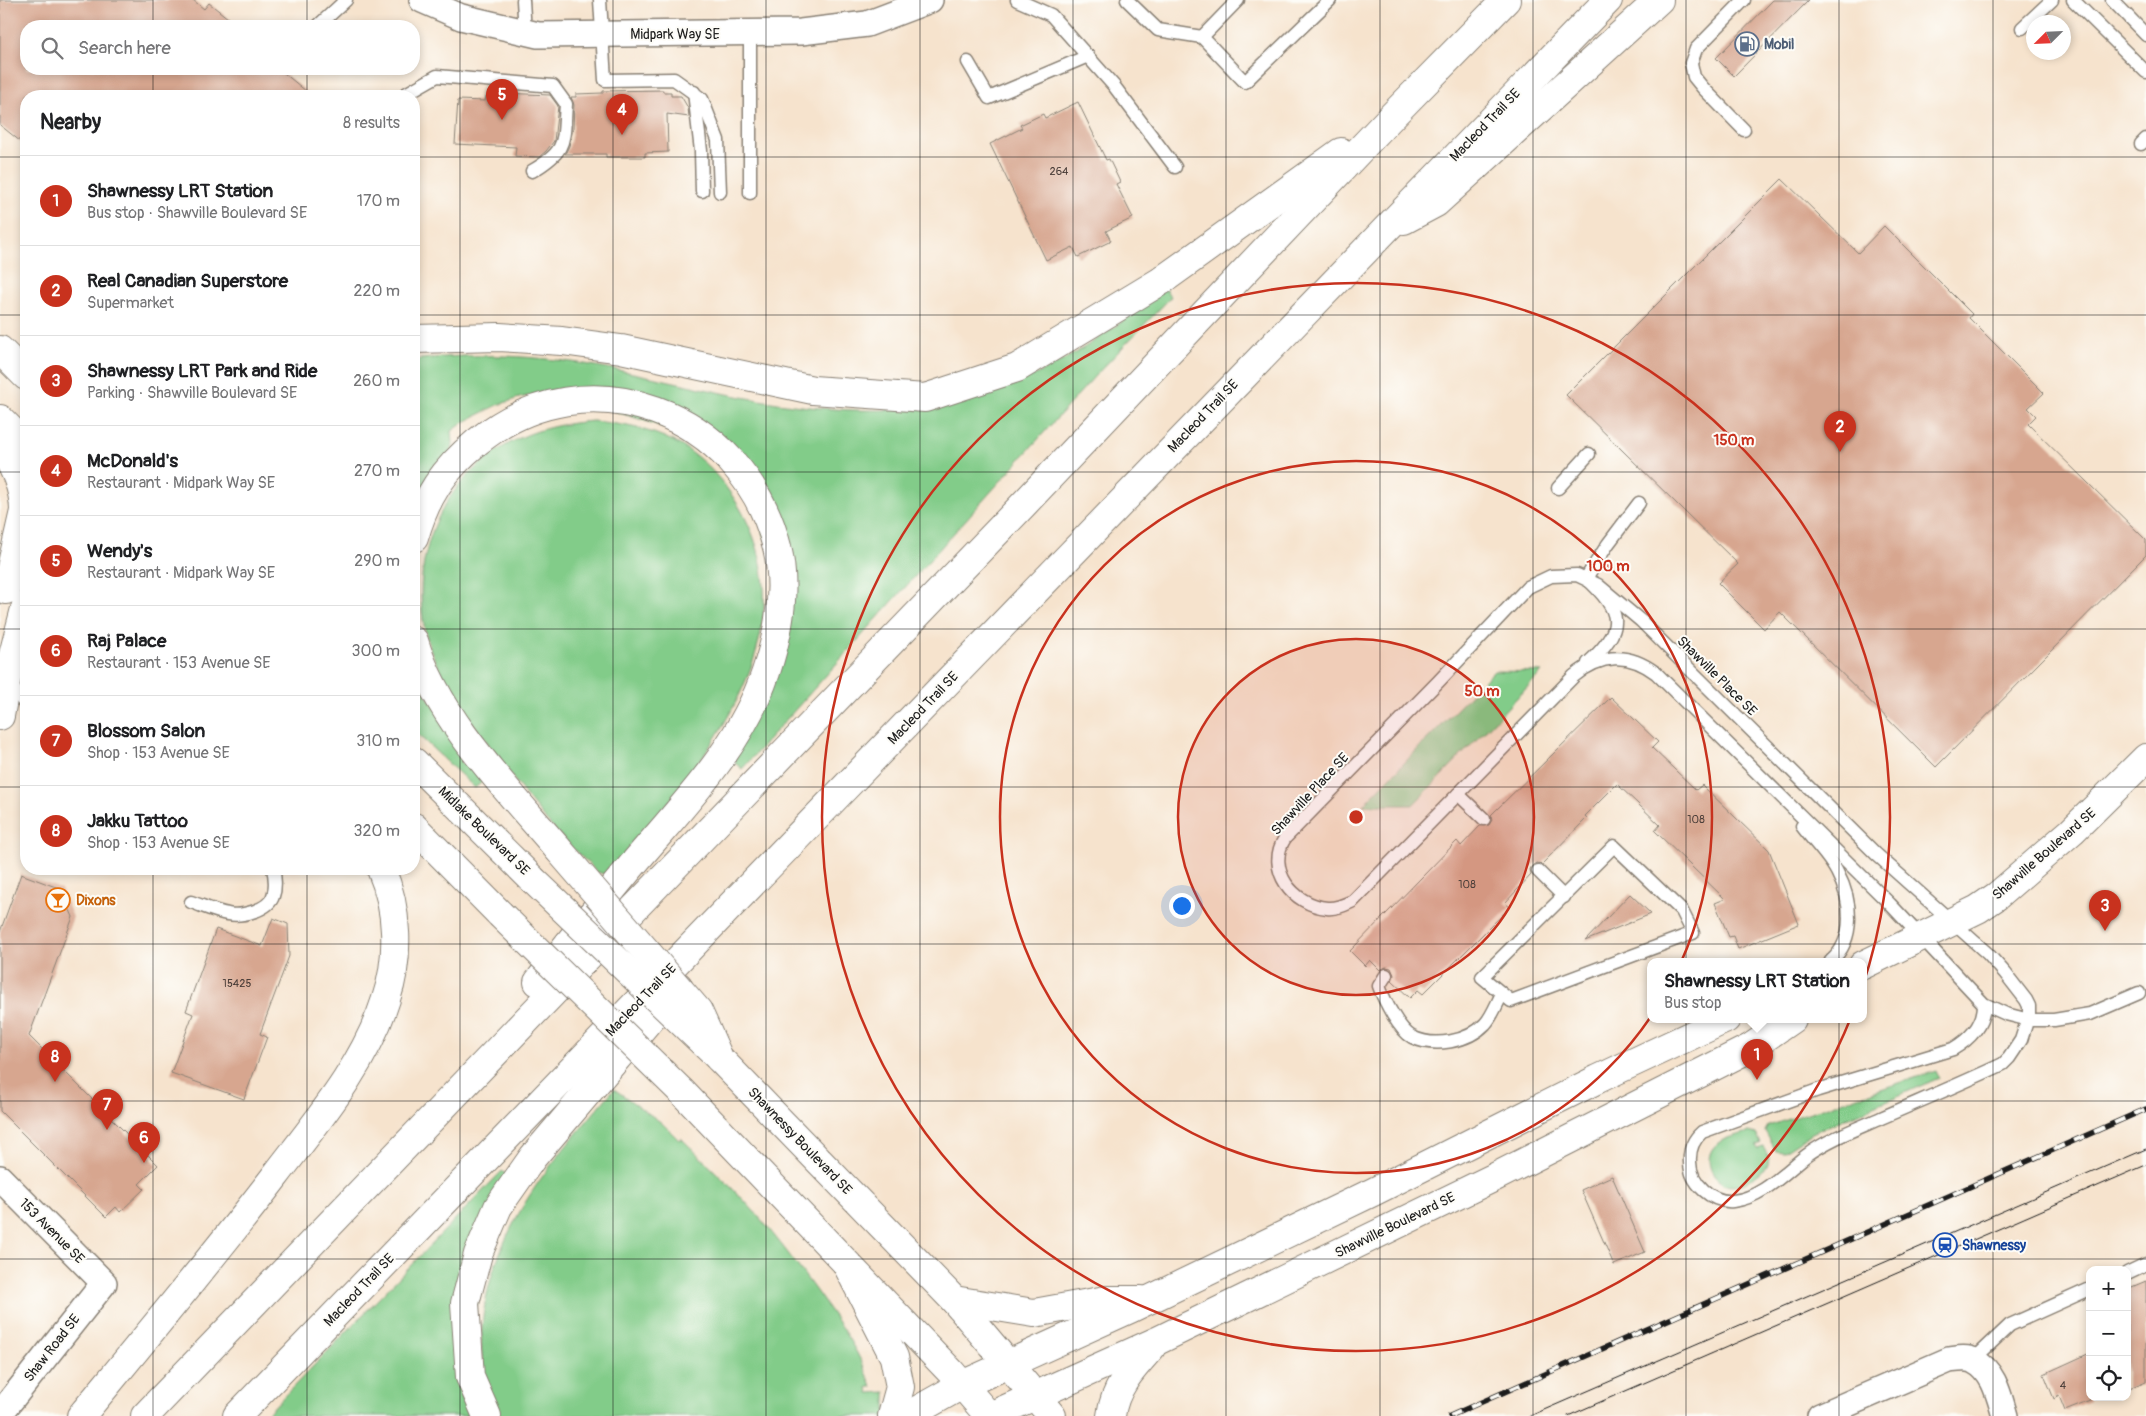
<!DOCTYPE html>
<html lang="en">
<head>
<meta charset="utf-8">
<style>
  body { margin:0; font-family:Pangolin,sans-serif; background:#f2f2f2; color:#202124 }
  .controls { position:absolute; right:15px; bottom:15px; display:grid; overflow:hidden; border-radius:10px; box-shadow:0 2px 8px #0003 }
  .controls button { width:45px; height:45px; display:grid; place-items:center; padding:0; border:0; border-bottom:1px solid #e0e0e0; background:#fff; color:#202124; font:25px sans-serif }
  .compass { position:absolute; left:2026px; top:15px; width:45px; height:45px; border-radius:50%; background:#fff; box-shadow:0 2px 8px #0003; rotate:246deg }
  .you { position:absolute; left:1181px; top:905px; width:18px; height:18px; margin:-12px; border:4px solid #fff; border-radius:50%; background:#1a73e8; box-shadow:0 0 0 8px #1a73e833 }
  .badge { display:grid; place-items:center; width:32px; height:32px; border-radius:50%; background:#c8321e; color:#fff; font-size:16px; font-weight:700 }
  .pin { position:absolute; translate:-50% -41px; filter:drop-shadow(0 1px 2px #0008) }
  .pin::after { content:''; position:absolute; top:26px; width:18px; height:15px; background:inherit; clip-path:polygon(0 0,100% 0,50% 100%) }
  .popup { position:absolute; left:1647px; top:958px; width:220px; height:65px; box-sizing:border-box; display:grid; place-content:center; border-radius:10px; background:#fff; filter:drop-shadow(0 1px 4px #0005); font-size:16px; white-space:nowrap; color:#757577 }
  .popup b { font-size:19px; color:#202124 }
  .popup::after { content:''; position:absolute; left:50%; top:100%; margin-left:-10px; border:10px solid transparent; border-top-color:#fff }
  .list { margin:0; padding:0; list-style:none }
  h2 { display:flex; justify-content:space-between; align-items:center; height:65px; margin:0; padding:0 20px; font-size:21px }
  h2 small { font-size:16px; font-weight:400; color:#757577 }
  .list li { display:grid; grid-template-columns:32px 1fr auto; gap:15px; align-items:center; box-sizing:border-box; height:90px; padding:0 20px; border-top:1px solid #e0e0e0 }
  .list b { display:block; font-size:19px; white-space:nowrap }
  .list p { margin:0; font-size:16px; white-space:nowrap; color:#757577 }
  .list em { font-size:16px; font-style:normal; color:#757577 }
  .icon { flex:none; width:28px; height:28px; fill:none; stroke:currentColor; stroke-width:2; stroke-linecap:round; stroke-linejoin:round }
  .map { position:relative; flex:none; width:2146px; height:1416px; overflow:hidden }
  .search { position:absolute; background:#fff; box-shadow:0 2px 8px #0003; left:20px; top:20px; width:400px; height:55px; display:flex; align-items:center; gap:12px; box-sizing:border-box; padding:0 18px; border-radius:20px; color:#757577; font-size:19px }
  .panel { position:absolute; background:#fff; box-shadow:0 2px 8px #0003; left:20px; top:90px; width:400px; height:785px; border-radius:20px }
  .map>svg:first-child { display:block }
  .green { fill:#82cc89; stroke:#4f7452 }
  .building { fill:#d7a68f }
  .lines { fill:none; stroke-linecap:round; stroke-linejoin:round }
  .lane-casing { stroke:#898074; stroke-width:15 }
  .street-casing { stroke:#898074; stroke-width:28 }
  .secondary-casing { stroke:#898074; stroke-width:30 }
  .highway-casing { stroke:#898074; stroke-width:30 }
  .lane { stroke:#fff; stroke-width:12 }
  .street { stroke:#fff; stroke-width:25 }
  .secondary { stroke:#fff; stroke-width:28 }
  .highway { stroke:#fff; stroke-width:28 }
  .tram { stroke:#1c1c1c; stroke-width:1 }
  .rail-casing { stroke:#1c1c1c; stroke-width:5.5 }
  .rail { stroke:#fdfcf7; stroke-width:4; stroke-dasharray:11; stroke-linecap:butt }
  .secondary-bridge-casing { stroke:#898074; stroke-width:30; stroke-linecap:butt }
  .highway-bridge-casing { stroke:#898074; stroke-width:30; stroke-linecap:butt }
  .secondary-bridge { stroke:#fff; stroke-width:28 }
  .highway-bridge { stroke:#fff; stroke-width:28 }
  .grid { fill:none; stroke:#1c1c1c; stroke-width:1; stroke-opacity:0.55 }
  .ring { fill:none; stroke:#c8321e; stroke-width:2.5 }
  .labels { text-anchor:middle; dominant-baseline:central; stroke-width:4; stroke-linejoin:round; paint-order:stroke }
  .number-label { font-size:11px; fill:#4b3e39 }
  .street-label { font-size:14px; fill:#1c1c1c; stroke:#fdfcf7 }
  .service-label { font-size:14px; font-weight:bold; fill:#4e5e75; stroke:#fdfcf7; text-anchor:start }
  .food-label { font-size:14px; font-weight:bold; fill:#c56008; stroke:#fdfcf7; text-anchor:start }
  .transit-label { font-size:14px; font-weight:bold; fill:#164399; stroke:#fdfcf7; text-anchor:start }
  .centre { fill:#c8321e; stroke:#fdfcf7; stroke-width:2.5 }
  .ring-label { font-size:15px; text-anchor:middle; font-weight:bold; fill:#c8321e; stroke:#fdfcf7; stroke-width:4; stroke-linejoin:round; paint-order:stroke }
</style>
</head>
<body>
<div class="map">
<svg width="2146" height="1416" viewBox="0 0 2146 1416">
  <rect width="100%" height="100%" fill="#fdfcf7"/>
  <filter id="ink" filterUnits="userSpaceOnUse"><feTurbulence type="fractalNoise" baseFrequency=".02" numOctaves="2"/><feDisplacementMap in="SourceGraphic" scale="10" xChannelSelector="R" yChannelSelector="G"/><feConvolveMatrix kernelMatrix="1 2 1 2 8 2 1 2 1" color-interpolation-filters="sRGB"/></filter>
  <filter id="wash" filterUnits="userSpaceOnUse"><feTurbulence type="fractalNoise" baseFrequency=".0096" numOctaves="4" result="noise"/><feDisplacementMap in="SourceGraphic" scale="20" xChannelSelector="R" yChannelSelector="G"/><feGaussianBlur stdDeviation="1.12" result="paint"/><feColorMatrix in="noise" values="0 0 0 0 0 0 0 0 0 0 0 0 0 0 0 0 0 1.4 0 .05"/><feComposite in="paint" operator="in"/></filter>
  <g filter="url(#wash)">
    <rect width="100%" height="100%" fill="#f6e3cd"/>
    <g class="green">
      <path d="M1165,289L1171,297L1094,377L742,769L734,762L790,611L735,450L552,391L519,398L498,405L466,421L452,431L453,444L451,453L414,507V360C468,353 525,355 579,363C629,371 678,383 727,394C815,412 910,420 996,391C1060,369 1112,330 1165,289Z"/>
      <path d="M593,421C655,427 697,443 733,497C825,636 693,774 607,875L597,872C579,854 560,837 544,818C524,794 505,768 487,742C465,713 443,683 430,648C411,594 423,527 460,484C497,442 537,425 593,421Z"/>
      <path d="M1494,671L1542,672L1413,805H1363Z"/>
      <path d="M414,676L483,781L475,788L414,731Z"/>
      <path d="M1936,1071L1939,1078L1812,1133L1783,1152L1776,1151L1765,1131L1768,1126Z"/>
      <path d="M614,1089L662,1123L679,1140L681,1138C701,1158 721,1177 741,1197C770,1228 796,1263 821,1298C841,1326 861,1354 872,1387H868L869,1393L886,1392V1416H498C458,1331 497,1235 551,1165C571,1139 593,1114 614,1089Z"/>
      <path d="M1749,1132L1756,1134L1761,1143L1756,1146L1758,1149L1763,1147L1769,1157L1768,1165C1760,1171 1750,1182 1740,1185C1716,1192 1698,1159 1717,1144C1725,1137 1739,1135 1749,1132Z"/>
      <path d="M502,1171L510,1177L457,1381L468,1416H265Z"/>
    </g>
    <g id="blocks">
      <g class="building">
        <path d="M0,0H193L204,9L209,3L238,26H26V69H279L312,96H26V146L0,125Z"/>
        <path d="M1773,0H1809L1734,76L1716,58Z"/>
        <path d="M663,90V92H671V96H681L688,108L689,117L667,114L668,152L645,153V157H606V154H565L569,146L573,129L574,105L571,97H576V94L603,93V91Z"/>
        <path d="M503,93L550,95L558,106L554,141L546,151L539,157L515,156L516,147L455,144L458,100L485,101L486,96L503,97Z"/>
        <path d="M1078,102L1106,160L1109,159L1120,182L1116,184L1133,218L1106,231L1111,241L1078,257L1073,247L1046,260L990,144L1022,128L1020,125L1043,114L1045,118Z"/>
        <path d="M1782,179L1858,253L1884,226L1972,314L1969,318L2044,393L2028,408L2036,416L2028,424L2146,540V555L1936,767L1780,612L1764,629L1718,583L1738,564L1566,395Z"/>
        <path d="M1611,697L1658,742L1652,748L1696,790L1702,785L1769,850L1799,924L1738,949L1733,936L1729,937L1715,903L1725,899L1655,831L1660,825L1617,784L1585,816L1587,818L1542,864L1536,863L1532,866L1530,869L1531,875L1505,903L1510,907L1423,994L1418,990L1410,998L1392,981L1394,975L1391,968L1386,967L1380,970L1370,960L1365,966L1350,951L1457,841L1461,846L1480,826L1489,825L1492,820L1491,815Z"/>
        <path d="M21,874L61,889L73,917L29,1036L158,1165L139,1184L144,1189L120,1212L116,1207L106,1217L0,1111V932Z"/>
        <path d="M1630,894L1651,914L1585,941Z"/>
        <path d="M273,918L288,924L289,956L260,1034L267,1037L244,1099L171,1073L193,1014L186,1011L216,929L262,946Z"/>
        <path d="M1612,1176L1645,1252L1614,1265L1581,1190Z"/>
        <path d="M2146,1281V1381L2127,1389V1289Z"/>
        <path d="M2090,1353V1401L2065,1411L2059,1396L2054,1399L2044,1374Z"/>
      </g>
    </g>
  </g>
  <g filter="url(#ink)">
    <use href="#blocks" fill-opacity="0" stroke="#898074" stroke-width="1"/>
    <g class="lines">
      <g class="lane-casing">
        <g id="lane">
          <path d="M523,0L525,33"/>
          <path d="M600,0L605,80L674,79L702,99L718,140L720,192"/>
          <path d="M1017,0L1051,15L1114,86L1175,167"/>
          <path d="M1127,0L1158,30L1202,37L1245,82L1330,0"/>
          <path d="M1744,0L1696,49L1691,63L1694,77L1703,88L1744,130"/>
          <path d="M2073,0L2146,72"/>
          <path d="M2112,0L2146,35"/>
          <path d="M318,26L346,0"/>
          <path d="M2022,28L2052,0"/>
          <path d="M750,33V193"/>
          <path d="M1202,37L1238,0"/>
          <path d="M968,62L989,98L1088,56"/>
          <path d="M694,92L701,151L702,191"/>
          <path d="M402,96L437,76L553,86L566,104C563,142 568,150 532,171"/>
          <path d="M2141,144L2146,139"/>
          <path d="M1558,488L1589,454"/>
          <path d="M1588,663C1625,629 1624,612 1586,578L1608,544L1639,503"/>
          <path d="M9,681L26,706"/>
          <path d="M1458,794L1484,819"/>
          <path d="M1802,826C1813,841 1829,856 1837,872C1852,900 1856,939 1831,961"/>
          <path d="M1614,846L1682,911L1693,933L1511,1001L1482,977Z"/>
          <path d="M1538,871L1564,897"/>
          <path d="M191,902C203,906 216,912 228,914C241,917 269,910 273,896C276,888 275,876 273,869"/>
          <path d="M1386,975L1379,986C1384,1000 1399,1030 1412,1037C1434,1048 1468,1042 1485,1024C1492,1017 1497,1003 1502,994"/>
          <path d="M1984,1004C1984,1025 1970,1039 1953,1049L1818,1090L1702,1132C1693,1140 1689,1149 1690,1162C1690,1183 1712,1203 1733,1201C1762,1198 1785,1172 1807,1155C1829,1139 1856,1129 1881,1118C1922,1100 1963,1083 2003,1064L2009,1058L2021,1040L2029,1015V1006L2026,1000L2005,973L1988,954L1876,854L1641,621L1598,585L1577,575L1551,576L1528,587L1438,682L1285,838C1265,869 1293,905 1327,908C1336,909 1344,905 1353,901L1574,676C1601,654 1628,652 1656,673L1890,904L1984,1004L2006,1014L2029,1020H2054L2090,1014L2139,993"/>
          <path d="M2127,1273L2146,1264"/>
          <path d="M1973,1360L2010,1325L2090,1289"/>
        </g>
      </g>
      <g class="street-casing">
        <g id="street">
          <path d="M422,0L461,17L538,35L801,32L867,24L930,0"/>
          <path d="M0,1178L104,1283L0,1414"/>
          <path d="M1820,1416L1949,1360C1957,1359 1967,1357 1974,1361C1994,1371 1999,1396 2005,1416"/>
        </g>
      </g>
      <g class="secondary-casing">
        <g id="secondary">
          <path d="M0,350L26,376"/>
          <path d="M0,419L26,445"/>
          <path d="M0,443C12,465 24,485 24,511L6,590"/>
          <path d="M0,716L7,678L26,605"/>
          <path d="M414,762L532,879"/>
          <path d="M414,827L500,914"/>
          <path d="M1863,965L1978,909L1997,896L2072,831L2146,758"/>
          <path d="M719,1058L954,1300L1052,1416"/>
          <path d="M682,1092L951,1372L989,1416"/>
          <path d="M954,1300L1034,1313L1106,1300H1141"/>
          <path d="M962,1385L1132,1308L1373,1192L1598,1079L1726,1019"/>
          <path d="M990,1416L1157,1341L1495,1177L1750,1048L1792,1019"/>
          <path d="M1111,1416C1114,1388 1133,1368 1151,1348"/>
        </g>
      </g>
      <g class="highway-casing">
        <g id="highway">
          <path d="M1404,220L1436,203L1659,0"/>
          <path d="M414,339L499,337L562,341L621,349L813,390L925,398L1017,368L1161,281L1341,152"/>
          <path d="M414,538C426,496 443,470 477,442C587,352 743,412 777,547C787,588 779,633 766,672C741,747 683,805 634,863C601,902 570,942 538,982"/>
          <path d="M414,641C437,718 506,788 558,849"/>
          <path d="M847,1265L894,1357L900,1387L892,1416"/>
          <path d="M81,1416C147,1336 213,1257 276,1175C318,1120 365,1065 386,999C400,958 398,908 381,869"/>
          <path d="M145,1416L1022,506L1393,115L1506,0"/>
          <path d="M237,1416C695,945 1149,470 1608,0"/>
          <path d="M487,1416L470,1377L465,1303L478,1254L498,1207L533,1157L678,986"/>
          <path d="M907,1416L962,1385"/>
        </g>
      </g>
      <use href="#lane" class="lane"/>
      <use href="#street" class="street"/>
      <use href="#secondary" class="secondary"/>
      <use href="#highway" class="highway"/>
      <g class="tram">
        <path d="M1530,1416L2146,1149"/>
        <path d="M1568,1416L2146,1165"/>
      </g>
      <g class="rail-casing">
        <path id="rail" d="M1450,1416L2146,1109"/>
      </g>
      <use href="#rail" class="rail"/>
      <g class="secondary-bridge-casing">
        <g id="secondary-bridge">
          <path d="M532,879L718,1057"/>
          <path d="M500,914L682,1092"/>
        </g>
      </g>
      <g class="highway-bridge-casing">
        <path id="highway-bridge" d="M558,849L698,1011L719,1058"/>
      </g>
      <use href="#secondary-bridge" class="secondary-bridge"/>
      <use href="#highway-bridge" class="highway-bridge"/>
    </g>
  </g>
  <path class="grid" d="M153,0V26M307,0V26M460,0V1416M613,0V1416M766,0V1416M920,0V1416M1073,0V1416M1226,0V1416M1380,0V1416M1533,0V1416M1686,0V1416M1839,0V1416M1993,0V1416M153,69V96M307,69V96M0,157H26M414,157H2146M0,315H26M414,315H2146M0,472H26M414,472H2146M0,629H26M414,629H2146M0,787H26M414,787H2146M153,869V1416M307,869V1416M0,944H2146M0,1101H2146M0,1259H2146"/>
  <circle cx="1356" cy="817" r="178" fill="#c8321e" fill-opacity=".12"/>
  <g class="ring">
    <circle cx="1356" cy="817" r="178"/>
    <circle cx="1356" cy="817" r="356"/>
    <circle cx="1356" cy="817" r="534"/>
  </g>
  <defs>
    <g id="fuel-ring" transform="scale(1.25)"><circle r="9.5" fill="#fdfcf7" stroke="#5c6f8a" stroke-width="1.5"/><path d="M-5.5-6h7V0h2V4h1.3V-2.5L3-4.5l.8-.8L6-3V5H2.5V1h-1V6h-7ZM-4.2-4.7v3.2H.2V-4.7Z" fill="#5c6f8a"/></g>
    <g id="bar-ring" transform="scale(1.25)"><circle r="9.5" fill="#fdfcf7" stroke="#e8710a" stroke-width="1.5"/><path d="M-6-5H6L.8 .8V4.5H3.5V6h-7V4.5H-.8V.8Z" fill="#e8710a"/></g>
    <g id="station-ring" transform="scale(1.25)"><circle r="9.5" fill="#fdfcf7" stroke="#1a4fb4" stroke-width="1.5"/><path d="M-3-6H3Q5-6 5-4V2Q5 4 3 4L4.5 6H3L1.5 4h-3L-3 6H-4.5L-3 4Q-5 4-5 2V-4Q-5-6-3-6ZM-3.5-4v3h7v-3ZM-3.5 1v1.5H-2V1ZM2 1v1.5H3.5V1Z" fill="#1a4fb4"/></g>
  </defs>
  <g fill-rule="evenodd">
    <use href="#fuel-ring" x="1747" y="44"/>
    <use href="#bar-ring" x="58" y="900"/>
    <use href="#station-ring" x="1945" y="1245"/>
  </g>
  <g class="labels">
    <g class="number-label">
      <text x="1059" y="171">264</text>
      <text x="1696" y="819">108</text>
      <text x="1467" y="884">108</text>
      <text x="237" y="983">15425</text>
      <text x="2063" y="1385">4</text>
    </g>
    <g class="street-label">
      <text x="675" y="34">Midpark Way SE</text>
      <text transform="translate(1485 125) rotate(-46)">Macleod Trail SE</text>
      <text transform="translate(1203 416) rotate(-46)">Macleod Trail SE</text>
      <text transform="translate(1717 676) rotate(45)">Shawville Place SE</text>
      <text transform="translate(923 708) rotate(-46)">Macleod Trail SE</text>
      <text transform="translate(1310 794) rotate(-47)">Shawville Place SE</text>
      <text transform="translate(484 831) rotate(44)">Midlake Boulevard SE</text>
      <text transform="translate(2044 854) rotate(-41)">Shawville Boulevard SE</text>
      <text transform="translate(641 1000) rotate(-46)">Macleod Trail SE</text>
      <text transform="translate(800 1141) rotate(46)">Shawnessy Boulevard SE</text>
      <text transform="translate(1395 1225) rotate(-26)">Shawville Boulevard SE</text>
      <text transform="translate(52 1231) rotate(45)">153 Avenue SE</text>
      <text transform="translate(359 1290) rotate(-46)">Macleod Trail SE</text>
      <text transform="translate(52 1348) rotate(-52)">Shaw Road SE</text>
    </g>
    <g class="service-label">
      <text x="1764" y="44">Mobil</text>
    </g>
    <g class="food-label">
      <text x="76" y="900">Dixons</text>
    </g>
    <g class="transit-label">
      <text x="1962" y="1245">Shawnessy</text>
    </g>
  </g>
  <circle cx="1356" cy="817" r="8" class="centre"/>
  <g class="ring-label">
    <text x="1734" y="445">150 m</text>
    <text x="1608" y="571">100 m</text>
    <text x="1482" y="696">50 m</text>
  </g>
</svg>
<div class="controls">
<button>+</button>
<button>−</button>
<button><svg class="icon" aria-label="locate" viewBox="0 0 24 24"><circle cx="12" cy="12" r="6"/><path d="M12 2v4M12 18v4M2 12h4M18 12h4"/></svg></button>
</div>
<svg class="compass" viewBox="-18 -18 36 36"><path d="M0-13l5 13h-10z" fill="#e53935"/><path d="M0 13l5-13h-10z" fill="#757577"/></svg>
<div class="you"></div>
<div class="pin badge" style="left:1757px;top:1080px">1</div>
<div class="popup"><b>Shawnessy LRT Station</b>Bus stop</div>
<div class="pin badge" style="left:1840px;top:452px">2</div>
<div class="pin badge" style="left:2105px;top:931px">3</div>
<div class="pin badge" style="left:622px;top:135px">4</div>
<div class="pin badge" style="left:502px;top:120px">5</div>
<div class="pin badge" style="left:144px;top:1163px">6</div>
<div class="pin badge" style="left:107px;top:1130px">7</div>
<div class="pin badge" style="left:55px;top:1082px">8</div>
<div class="search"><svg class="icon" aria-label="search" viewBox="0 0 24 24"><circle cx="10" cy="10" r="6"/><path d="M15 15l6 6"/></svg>Search here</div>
<section class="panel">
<h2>Nearby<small>8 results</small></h2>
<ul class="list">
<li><span class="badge">1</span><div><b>Shawnessy LRT Station</b><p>Bus stop · Shawville Boulevard SE</p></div><em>170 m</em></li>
<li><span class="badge">2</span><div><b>Real Canadian Superstore</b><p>Supermarket</p></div><em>220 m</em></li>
<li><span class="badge">3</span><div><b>Shawnessy LRT Park and Ride</b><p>Parking · Shawville Boulevard SE</p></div><em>260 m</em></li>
<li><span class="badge">4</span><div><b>McDonald's</b><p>Restaurant · Midpark Way SE</p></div><em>270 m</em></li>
<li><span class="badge">5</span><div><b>Wendy's</b><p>Restaurant · Midpark Way SE</p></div><em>290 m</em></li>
<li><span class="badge">6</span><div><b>Raj Palace</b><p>Restaurant · 153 Avenue SE</p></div><em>300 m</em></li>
<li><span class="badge">7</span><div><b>Blossom Salon</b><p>Shop · 153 Avenue SE</p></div><em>310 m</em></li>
<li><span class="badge">8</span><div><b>Jakku Tattoo</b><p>Shop · 153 Avenue SE</p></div><em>320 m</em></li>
</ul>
</section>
</div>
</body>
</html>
